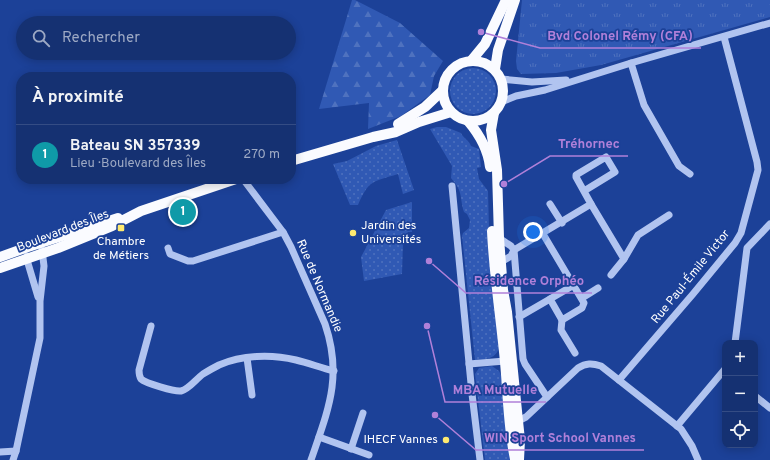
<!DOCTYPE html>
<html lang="fr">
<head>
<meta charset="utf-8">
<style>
  body { margin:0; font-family:Overpass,sans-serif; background:#1e3977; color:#f1f3f6 }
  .controls { position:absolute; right:12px; bottom:12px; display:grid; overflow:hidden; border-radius:8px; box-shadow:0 2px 10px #0003 }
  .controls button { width:36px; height:36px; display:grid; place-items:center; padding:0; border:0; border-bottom:1px solid #344c84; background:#153172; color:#f1f3f6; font:20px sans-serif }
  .you { position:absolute; left:533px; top:232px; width:14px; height:14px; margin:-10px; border:3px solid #fff; border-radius:50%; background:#1a73e8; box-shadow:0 0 0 6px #1a73e833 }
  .badge { display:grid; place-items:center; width:26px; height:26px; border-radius:50%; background:#8abfa5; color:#fff; font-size:13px; font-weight:700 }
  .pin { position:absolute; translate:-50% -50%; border:2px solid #fff; box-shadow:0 1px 4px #0006 }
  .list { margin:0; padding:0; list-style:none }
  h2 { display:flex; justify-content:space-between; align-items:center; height:52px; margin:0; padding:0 16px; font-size:17px }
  h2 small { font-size:13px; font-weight:400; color:#9da9c4 }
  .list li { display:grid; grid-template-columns:26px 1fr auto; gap:12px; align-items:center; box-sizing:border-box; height:60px; padding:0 16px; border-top:1px solid #344c84 }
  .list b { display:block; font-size:15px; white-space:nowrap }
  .list p { margin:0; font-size:13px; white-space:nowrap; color:#9da9c4 }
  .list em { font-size:13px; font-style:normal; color:#9da9c4 }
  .icon { flex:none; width:22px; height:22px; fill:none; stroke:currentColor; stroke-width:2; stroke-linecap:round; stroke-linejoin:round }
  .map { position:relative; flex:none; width:770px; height:460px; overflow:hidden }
  .search { position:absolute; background:#153172; box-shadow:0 2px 10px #0003; left:16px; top:16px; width:280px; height:44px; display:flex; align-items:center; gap:10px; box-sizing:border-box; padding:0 14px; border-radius:22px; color:#9da9c4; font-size:15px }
  .panel { position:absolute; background:#153172; box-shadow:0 2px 10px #0003; left:16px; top:72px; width:280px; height:112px; border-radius:16px }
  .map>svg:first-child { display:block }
  .grass { fill:url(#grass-dots) }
  .forest { fill:url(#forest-firs) }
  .park { fill:url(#park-tufts) }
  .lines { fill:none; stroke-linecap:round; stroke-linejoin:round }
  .minor { stroke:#b1c4f0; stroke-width:7 }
  .major { stroke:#fafbff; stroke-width:10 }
  .poi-dot { fill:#ffea70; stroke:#1c4198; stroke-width:1.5 }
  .labels { text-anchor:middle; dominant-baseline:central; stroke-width:3.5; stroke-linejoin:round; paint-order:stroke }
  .poi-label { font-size:12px; fill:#fff; stroke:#1c4198; text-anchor:start }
  .street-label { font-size:12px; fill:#fff; stroke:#1c4198 }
  .leader { fill:none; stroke:#b080d9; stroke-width:1.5 }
  .callout-dot { fill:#b080d9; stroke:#1c4198; stroke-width:1.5 }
  .callout-label { font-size:13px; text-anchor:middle; font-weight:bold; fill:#b080d9; stroke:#1c4198; stroke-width:3.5; stroke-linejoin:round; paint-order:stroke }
</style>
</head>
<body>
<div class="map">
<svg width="770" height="460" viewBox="0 0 770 460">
  <defs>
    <pattern id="grass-dots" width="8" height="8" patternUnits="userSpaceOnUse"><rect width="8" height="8" fill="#3059b4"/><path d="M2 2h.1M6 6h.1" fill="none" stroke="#4f72bf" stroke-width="1.8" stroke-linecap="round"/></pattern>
    <pattern id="forest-firs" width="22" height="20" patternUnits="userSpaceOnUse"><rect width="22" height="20" fill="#3059b4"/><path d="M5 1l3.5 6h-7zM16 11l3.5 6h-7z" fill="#4f72bf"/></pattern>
    <pattern id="park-tufts" width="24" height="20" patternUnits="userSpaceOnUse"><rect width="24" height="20" fill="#3059b4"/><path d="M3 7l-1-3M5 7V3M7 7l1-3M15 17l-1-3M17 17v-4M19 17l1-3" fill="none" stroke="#4f72bf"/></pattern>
  </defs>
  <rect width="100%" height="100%" fill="#1c4198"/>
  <g class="grass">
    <circle cx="473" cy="91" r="23"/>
    <path d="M437,127H446L461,133C463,138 469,140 471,146L479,149L481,167L477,168L479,179L488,191L489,230L499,348C495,360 485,359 475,360L462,236L463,233L469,228L470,220L467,214L464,212C459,196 464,193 451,178L452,166L430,129Z"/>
    <path d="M397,140L414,190L403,194L398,174C372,182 369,180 358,205H350L333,164L347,161L376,146Z"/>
    <path d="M412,202V232H408L403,242L402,274L364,281L361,257L386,210Z"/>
    <path d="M492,366L499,371L501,375L510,460H485L475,374L479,368Z"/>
  </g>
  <path class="forest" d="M352,0H355L400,23L443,61L434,76L430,95L401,116L368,129L369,103L319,109Z"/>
  <path class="park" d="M522,0H770V17L601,65L556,73L521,74L517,69L516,61Z"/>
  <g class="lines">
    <g class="minor">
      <path d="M631,63L644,105L679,166L690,174"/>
      <path d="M501,79L532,82L566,80"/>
      <path d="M501,102L516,96L545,90L631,63L770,23"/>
      <path d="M243,179L283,232L291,247L325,324C343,377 328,410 311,460"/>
      <path d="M452,186L472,394L480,460"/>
      <path d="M550,204L562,223"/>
      <path d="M591,204L624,259L611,275"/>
      <path d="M543,234L584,303L582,308L562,320L550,299L574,285"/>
      <path d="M499,238L511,246L514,250L523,359L525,364L547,397"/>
      <path d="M168,248L170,254L188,261H193L283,232"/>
      <path d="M27,256V260L38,297"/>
      <path d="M624,259L638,235L669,215"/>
      <path d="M501,262L511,256L514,250L591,204L576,177V175L606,157L615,172L584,191"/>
      <path d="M582,298L598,288"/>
      <path d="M519,317L550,299"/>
      <path d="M562,320L561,330L575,353"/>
      <path d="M151,326L139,370C139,373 139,376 141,379C145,383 175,392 181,391C189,389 196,379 203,374C208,371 213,368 219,365C242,355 271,354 296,360C309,363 321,368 334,371"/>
      <path d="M735,343L747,248L770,224"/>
      <path d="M247,358L252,395"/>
      <path d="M469,364L505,361"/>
      <path d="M619,380L693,294L735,243L741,233L758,170L757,162L724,37"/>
      <path d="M755,396L770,408"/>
      <path d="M515,420L518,421L526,417L578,368C586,363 592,363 601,366L681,429L692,446L698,460"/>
      <path d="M677,426L725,369"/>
      <path d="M319,437L369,455"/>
      <path d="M351,449L363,413"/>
      <path d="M0,452L16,451"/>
      <path d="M13,460L16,451L40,338V301L44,266L42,250"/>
    </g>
    <g class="major">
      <circle cx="473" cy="91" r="30"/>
      <path d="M471,61L485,44L506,0"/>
      <path d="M495,69L498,50L515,0"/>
      <path d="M494,113L491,130L497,170L499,238L503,290L507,312L518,421L520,440L519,460"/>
      <path d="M468,121C479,134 488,149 490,167"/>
      <path d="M398,124L425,107L442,91"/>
      <path d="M291,161L373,137L396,132L419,122L451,112"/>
      <path d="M492,231C494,275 501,318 505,362C508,394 508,427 515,459"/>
      <path d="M0,257L28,247L118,218"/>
      <path d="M0,268L58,248L112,226L141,211L236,179"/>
    </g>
  </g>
  <g class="poi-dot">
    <rect x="117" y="224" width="8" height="8" rx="2"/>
    <circle cx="353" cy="233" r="4"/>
    <circle cx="446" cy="440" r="4"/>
  </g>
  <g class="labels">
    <g class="poi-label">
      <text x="361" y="226">Jardin des<tspan x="361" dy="14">Universités</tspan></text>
      <text x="121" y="242" text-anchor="middle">Chambre<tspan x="121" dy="14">de Métiers</tspan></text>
      <text x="438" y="440" text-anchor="end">IHECF Vannes</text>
    </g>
    <g class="street-label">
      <text transform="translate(63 231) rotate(-21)">Boulevard des Îles</text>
      <text transform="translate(691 277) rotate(-51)">Rue Paul-Émile Victor</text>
      <text transform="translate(319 286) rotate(67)">Rue de Normandie</text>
    </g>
  </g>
  <path class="leader" d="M481 32L540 48H701M504 184L550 156H628M429 261L466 293H592M427 326L445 402H546M435 415L476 450H644"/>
  <g class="callout-dot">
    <circle cx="481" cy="32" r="4"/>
    <circle cx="504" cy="184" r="4"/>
    <circle cx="429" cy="261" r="4"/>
    <circle cx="427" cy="326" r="4"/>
    <circle cx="435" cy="415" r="4"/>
  </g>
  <g class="callout-label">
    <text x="620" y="40">Bvd Colonel Rémy (CFA)</text>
    <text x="589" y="148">Tréhornec</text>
    <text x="529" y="285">Résidence Orphéo</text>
    <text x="495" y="394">MBA Mutuelle</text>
    <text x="560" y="442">WIN Sport School Vannes</text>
  </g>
</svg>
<div class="controls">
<button>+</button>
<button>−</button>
<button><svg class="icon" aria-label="locate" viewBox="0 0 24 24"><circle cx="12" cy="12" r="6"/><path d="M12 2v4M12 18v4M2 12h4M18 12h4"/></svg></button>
</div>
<div class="you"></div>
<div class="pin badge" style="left:183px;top:212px;background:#0f9aa8">1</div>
<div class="search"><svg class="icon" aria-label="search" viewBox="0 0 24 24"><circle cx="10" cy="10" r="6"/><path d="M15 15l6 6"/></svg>Rechercher</div>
<section class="panel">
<h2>À proximité<small></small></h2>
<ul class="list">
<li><span class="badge" style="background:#0f9aa8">1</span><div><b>Bateau SN 357339</b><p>Lieu · Boulevard des Îles</p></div><em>270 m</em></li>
</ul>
</section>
</div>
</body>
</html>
